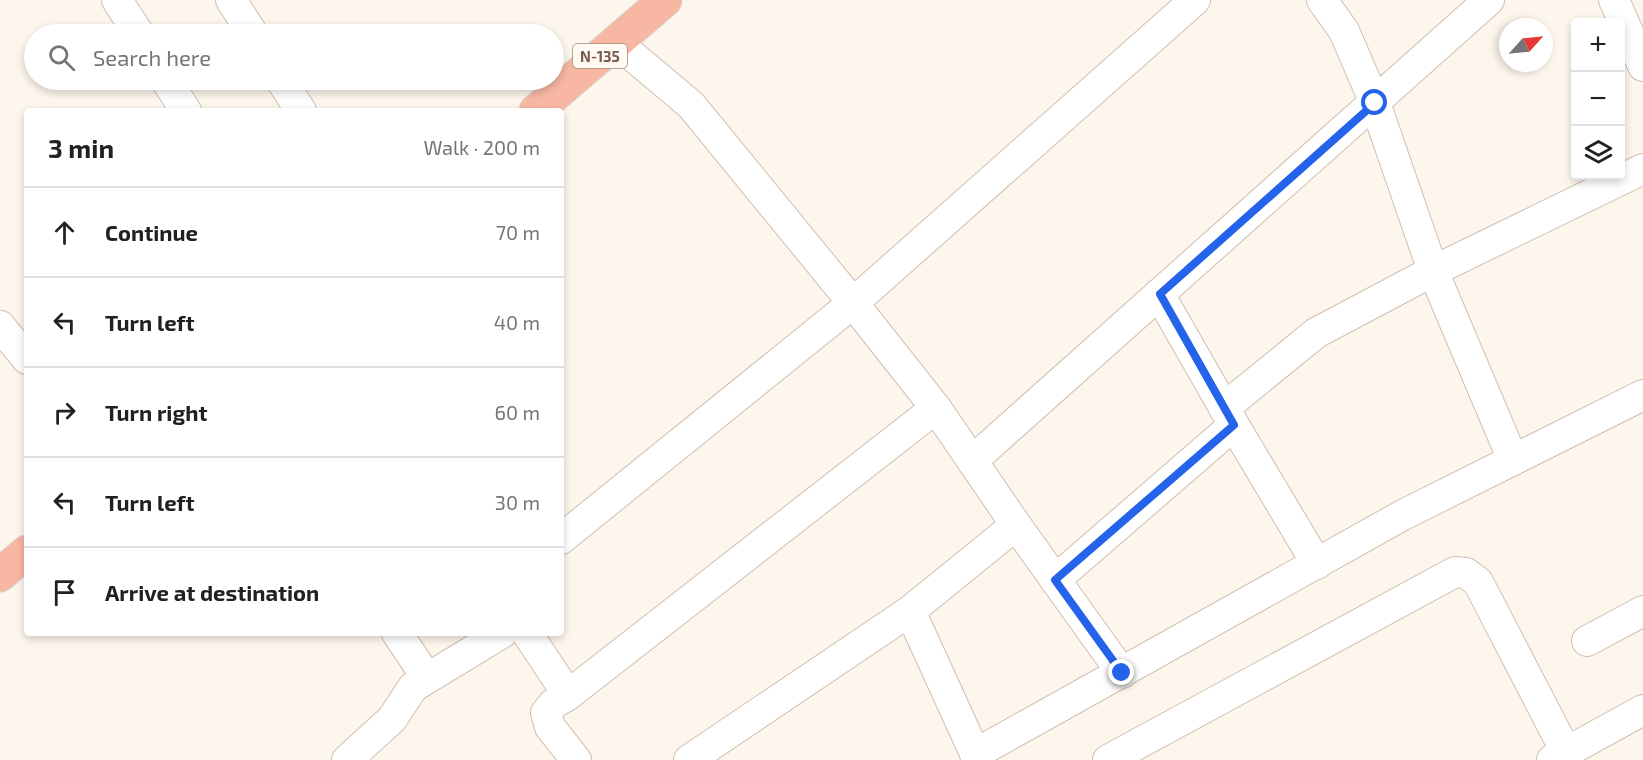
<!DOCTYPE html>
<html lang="en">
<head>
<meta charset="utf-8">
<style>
  body { margin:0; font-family:"Exo 2",sans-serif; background:#f6f6f6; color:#202124 }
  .controls { position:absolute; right:18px; top:18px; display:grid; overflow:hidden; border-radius:6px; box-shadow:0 3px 9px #0003 }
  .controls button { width:54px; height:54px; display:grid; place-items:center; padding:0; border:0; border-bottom:2px solid #e0e0e0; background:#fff; color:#202124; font:30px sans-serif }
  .compass { position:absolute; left:1499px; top:18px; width:54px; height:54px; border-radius:50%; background:#fff; box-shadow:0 3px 9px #0003; rotate:63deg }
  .stop { position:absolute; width:18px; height:18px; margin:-14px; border:4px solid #2563eb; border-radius:50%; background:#fff }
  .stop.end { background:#2563eb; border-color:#fff; box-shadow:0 2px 6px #0008 }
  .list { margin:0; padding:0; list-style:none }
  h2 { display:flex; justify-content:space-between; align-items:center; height:78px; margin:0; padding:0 24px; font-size:26px }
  h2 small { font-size:20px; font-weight:400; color:#757577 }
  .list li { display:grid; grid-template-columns:39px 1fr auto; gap:18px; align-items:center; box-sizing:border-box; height:90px; padding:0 24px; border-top:2px solid #e0e0e0 }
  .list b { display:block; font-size:22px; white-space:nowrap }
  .list em { font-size:20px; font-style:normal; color:#757577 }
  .icon { flex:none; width:33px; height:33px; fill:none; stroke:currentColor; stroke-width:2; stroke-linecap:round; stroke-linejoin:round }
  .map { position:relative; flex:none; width:1643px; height:760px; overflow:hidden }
  .search { position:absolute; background:#fff; box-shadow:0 3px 9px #0003; left:24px; top:24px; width:540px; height:66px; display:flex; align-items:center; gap:15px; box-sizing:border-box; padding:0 21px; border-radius:33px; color:#757577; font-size:22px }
  .panel { position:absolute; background:#fff; box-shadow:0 3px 9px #0003; left:24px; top:108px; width:540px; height:528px; border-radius:6px }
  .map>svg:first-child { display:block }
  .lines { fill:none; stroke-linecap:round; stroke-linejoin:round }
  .street-casing { stroke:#d1beb0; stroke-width:32 }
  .highway-casing { stroke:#dad1cd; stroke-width:35 }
  .street { stroke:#fff; stroke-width:30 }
  .highway { stroke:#f7b7a3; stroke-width:33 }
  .route { stroke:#2563eb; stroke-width:8 }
  .labels { text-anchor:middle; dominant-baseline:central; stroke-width:4.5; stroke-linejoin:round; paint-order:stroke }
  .shield { fill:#fffaf3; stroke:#a28b7f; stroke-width:1.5 }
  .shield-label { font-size:15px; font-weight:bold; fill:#7a5c4d }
</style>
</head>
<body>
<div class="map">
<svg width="1643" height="760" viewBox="0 0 1643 760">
  <rect width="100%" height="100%" fill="#fdf6ec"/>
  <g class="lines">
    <g class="street-casing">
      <g id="street">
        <path d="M117,0L139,34"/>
        <path d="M231,0L253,34"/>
        <path d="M1322,0L1344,31L1375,103L1433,271L1513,460"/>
        <path d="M1614,0L1643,66"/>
        <path d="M616,42L691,105L853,303L936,408L1016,525L1122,673"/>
        <path d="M166,80L186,111"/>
        <path d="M281,80L301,111"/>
        <path d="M1159,294L1234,425L1317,564"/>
        <path d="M0,326L27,359"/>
        <path d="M1224,408L1316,333L1433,271L1643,169"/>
        <path d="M972,461L1489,0"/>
        <path d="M561,539L853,303L1195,0"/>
        <path d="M1055,580L1234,425"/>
        <path d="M910,611L978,760"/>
        <path d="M397,633L427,678"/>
        <path d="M527,633L568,695"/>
        <path d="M1587,641L1643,611"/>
        <path d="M975,754L1403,515L1643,395"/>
        <path d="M347,760L392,719L413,687L502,633"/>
        <path d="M576,760L550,727L546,713L553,704L568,695L936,408"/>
        <path d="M689,760L910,611L1016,525"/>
        <path d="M1108,760L1455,572L1466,573L1478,582L1566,752"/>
        <path d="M1552,760L1643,710"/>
      </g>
    </g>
    <g class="highway-casing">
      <g id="highway">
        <path d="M536,111L665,0"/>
        <path d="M0,575L27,552"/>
      </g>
    </g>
    <use href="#street" class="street"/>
    <use href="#highway" class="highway"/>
  </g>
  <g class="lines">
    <path class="route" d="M1122,673L1055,580L1234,425L1160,294L1375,103"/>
  </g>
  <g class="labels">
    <rect class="shield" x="573" y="44" width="54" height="24" rx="4.5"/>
    <g class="shield-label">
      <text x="600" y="56">N-135</text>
    </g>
  </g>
</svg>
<div class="controls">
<button>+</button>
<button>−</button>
<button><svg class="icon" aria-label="layers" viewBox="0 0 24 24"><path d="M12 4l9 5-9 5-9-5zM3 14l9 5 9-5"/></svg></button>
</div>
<svg class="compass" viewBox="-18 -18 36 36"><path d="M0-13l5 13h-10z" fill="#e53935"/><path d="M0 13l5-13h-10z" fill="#757577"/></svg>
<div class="stop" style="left:1375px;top:103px"></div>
<div class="stop end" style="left:1122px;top:673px"></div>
<div class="search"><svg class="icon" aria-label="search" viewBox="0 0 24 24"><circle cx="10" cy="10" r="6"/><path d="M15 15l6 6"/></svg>Search here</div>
<section class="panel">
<h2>3 min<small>Walk · 200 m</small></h2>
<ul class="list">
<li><svg class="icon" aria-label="ahead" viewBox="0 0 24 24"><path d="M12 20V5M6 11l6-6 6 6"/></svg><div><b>Continue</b></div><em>70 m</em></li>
<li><svg class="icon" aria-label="left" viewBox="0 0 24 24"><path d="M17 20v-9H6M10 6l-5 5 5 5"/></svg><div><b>Turn left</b></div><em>40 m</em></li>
<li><svg class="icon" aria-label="right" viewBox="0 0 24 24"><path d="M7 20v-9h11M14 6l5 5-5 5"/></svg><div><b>Turn right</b></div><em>60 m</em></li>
<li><svg class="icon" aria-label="left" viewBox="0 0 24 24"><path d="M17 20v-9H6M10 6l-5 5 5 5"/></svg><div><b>Turn left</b></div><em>30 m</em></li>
<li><svg class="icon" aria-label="arrive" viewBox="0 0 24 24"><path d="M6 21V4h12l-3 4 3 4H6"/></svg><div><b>Arrive at destination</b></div></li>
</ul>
</section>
</div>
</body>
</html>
